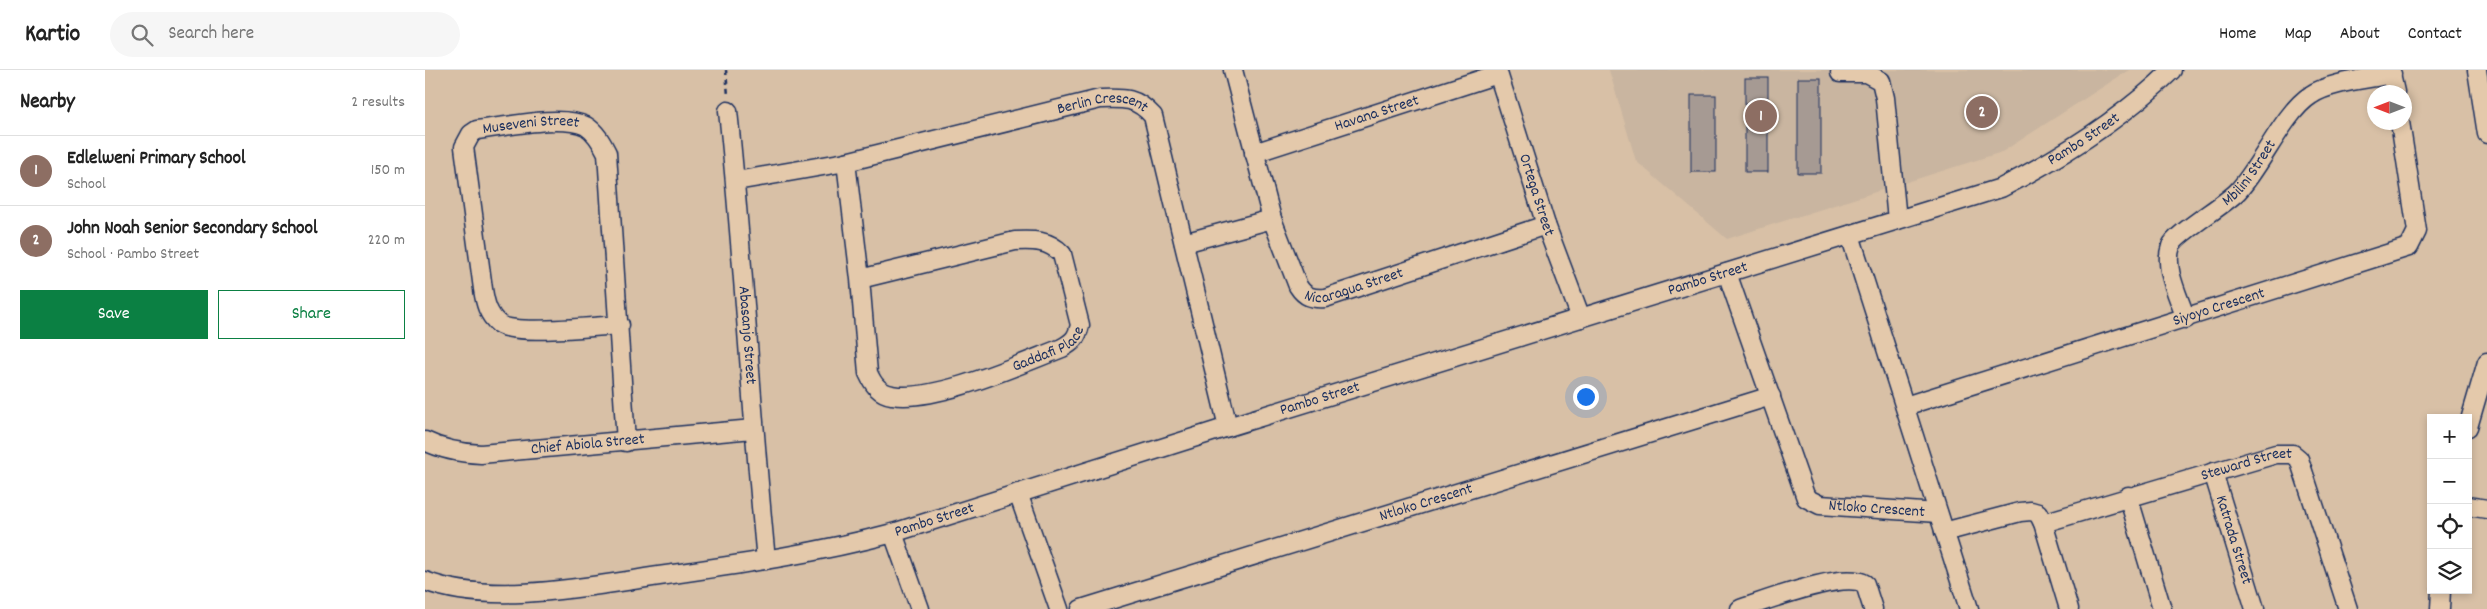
<!DOCTYPE html>
<html lang="en">
<head>
<meta charset="utf-8">
<style>
  body { margin:0; font-family:Dekko,sans-serif; background:#f6f6f6; color:#222 }
  .controls { position:absolute; right:15px; bottom:15px; display:grid; overflow:hidden; border-radius:0px; box-shadow:0 2px 8px #0003 }
  .controls button { width:45px; height:45px; display:grid; place-items:center; padding:0; border:0; border-bottom:1px solid #e0e0e0; background:#fff; color:#222; font:25px sans-serif }
  .compass { position:absolute; left:1942px; top:15px; width:45px; height:45px; border-radius:50%; background:#fff; box-shadow:0 2px 8px #0003; rotate:270deg }
  .you { position:absolute; left:1160px; top:326px; width:18px; height:18px; margin:-12px; border:4px solid #fff; border-radius:50%; background:#1a73e8; box-shadow:0 0 0 8px #1a73e833 }
  .badge { display:grid; place-items:center; width:32px; height:32px; border-radius:50%; background:#0b8043; color:#fff; font-size:16px; font-weight:700 }
  .pin { position:absolute; translate:-50% -50%; border:2px solid #fff; box-shadow:0 1px 5px #0006 }
  .list { margin:0; padding:0; list-style:none }
  h2 { display:flex; justify-content:space-between; align-items:center; height:65px; margin:0; padding:0 20px; font-size:21px }
  h2 small { font-size:16px; font-weight:400; color:#767676 }
  .list li { display:grid; grid-template-columns:32px 1fr auto; gap:15px; align-items:center; box-sizing:border-box; height:70px; padding:0 20px; border-top:1px solid #e0e0e0 }
  .list b { display:block; font-size:19px; white-space:nowrap }
  .list p { margin:0; font-size:16px; white-space:nowrap; color:#767676 }
  .list em { font-size:16px; font-style:normal; color:#767676 }
  .actions { display:flex; gap:10px; padding:15px 20px }
  .actions a { flex:1; padding:11px 0; border:1px solid #0b8043; border-radius:0px; text-align:center; font-size:18px; color:#0b8043 }
  .actions .main { background:#0b8043; color:#fff }
  .icon { flex:none; width:28px; height:28px; fill:none; stroke:currentColor; stroke-width:2; stroke-linecap:round; stroke-linejoin:round }
  .map { position:relative; flex:none; width:2062px; height:539px; overflow:hidden }
  header { display:flex; align-items:center; gap:30px; box-sizing:border-box; height:70px; padding:0 25px; background:#fff; border-bottom:1px solid #e0e0e0 }
  header strong { font-size:24px }
  nav { display:flex; gap:28px; margin-inline-start:auto; font-size:18px }
  .search { width:350px; height:45px; background:#f6f6f6; display:flex; align-items:center; gap:12px; box-sizing:border-box; padding:0 18px; border-radius:28px; color:#767676; font-size:19px }
  main { display:flex }
  aside { flex:1; background:#fff }
  .map>svg:first-child { display:block }
  .built { fill:#c9b5a0 }
  .building { fill:#a69a93; stroke:#1b2f5e }
  .lines { fill:none; stroke-linecap:round; stroke-linejoin:round }
  .minor-casing { stroke:#1b2f5e; stroke-width:21 }
  .path { stroke:#1b2f5e; stroke-width:2.5; stroke-dasharray:5 4; stroke-linecap:butt }
  .minor { stroke:#e4c9ab; stroke-width:18 }
  .labels { text-anchor:middle; dominant-baseline:central; stroke-width:4.5; stroke-linejoin:round; paint-order:stroke }
  .street-label { font-size:16px; fill:#1b2f5e; stroke:#e4c9ab }
</style>
</head>
<body>
<header>
<strong>Kartio</strong>
<div class="search"><svg class="icon" aria-label="search" viewBox="0 0 24 24"><circle cx="10" cy="10" r="6"/><path d="M15 15l6 6"/></svg>Search here</div>
<nav><a>Home</a><a>Map</a><a>About</a><a>Contact</a></nav>
</header>
<main>
<aside>
<h2>Nearby<small>2 results</small></h2>
<ul class="list">
<li><span class="badge" style="background:#8d6e63">1</span><div><b>Edlelweni Primary School</b><p>School</p></div><em>150 m</em></li>
<li><span class="badge" style="background:#8d6e63">2</span><div><b>John Noah Senior Secondary School</b><p>School · Pambo Street</p></div><em>220 m</em></li>
</ul>
<div class="actions"><a class="main">Save</a><a>Share</a></div>
</aside>
<div class="map">
<svg width="2062" height="539" viewBox="0 0 2062 539">
  <rect width="100%" height="100%" fill="#d8c0a6"/>
  <filter id="ink" filterUnits="userSpaceOnUse"><feTurbulence type="fractalNoise" baseFrequency=".02" numOctaves="2"/><feDisplacementMap in="SourceGraphic" scale="10" xChannelSelector="R" yChannelSelector="G"/><feConvolveMatrix kernelMatrix="1 2 1 2 8 2 1 2 1" color-interpolation-filters="sRGB"/></filter>
  <g filter="url(#ink)">
    <path class="built" d="M1184,0H1704L1577,82L1302,169L1211,91Z"/>
    <g class="building">
      <rect x="1320" y="8" width="23" height="94"/>
      <rect x="1373" y="8" width="23" height="95"/>
      <rect x="1266" y="25" width="25" height="77"/>
    </g>
    <g class="lines">
      <g class="minor-casing">
        <g id="minor">
          <path id="s1" d="M808,0L847,149L873,216C880,227 887,229 900,228L1121,155"/>
          <path id="s2" d="M1072,0L1121,155L1156,248"/>
          <path d="M1965,0L1970,22"/>
          <path d="M2052,0L2062,64"/>
          <path d="M1415,3H1441L1456,11L1460,28L1472,150"/>
          <path id="s3" d="M303,41C319,191 326,341 341,490"/>
          <path id="s4" d="M829,83L1073,4"/>
          <path id="s5" d="M421,92L435,209L443,303C448,314 454,323 467,325C509,333 595,294 637,278C648,272 652,268 655,255L637,184C624,170 608,170 590,171L435,209"/>
          <path id="s6" d="M311,111L421,92L675,29C699,28 711,27 728,46L803,357"/>
          <path d="M1425,165L1544,539"/>
          <path d="M759,173L847,149"/>
          <path id="s7" d="M1302,203L1381,428L1395,435L1513,443"/>
          <path id="s8" d="M1761,249C1754,227 1738,198 1746,176C1751,163 1800,135 1813,121C1837,95 1859,42 1886,25C1905,12 1944,9 1967,4"/>
          <path id="s9" d="M195,255C171,256 91,266 74,254C63,245 60,233 58,219L39,77L46,64L52,60C80,57 136,44 161,56C171,62 177,73 182,83L201,372"/>
          <path id="s10" d="M1480,336L1984,177L1992,161L1975,52"/>
          <path d="M2043,357L2062,292"/>
          <path id="s11" d="M0,371C18,380 36,383 56,384L328,359"/>
          <path id="s12" d="M1788,402L1830,539"/>
          <path d="M593,423L634,539"/>
          <path d="M1703,426L1737,539"/>
          <path d="M2043,436L2062,439"/>
          <path id="s13" d="M1618,453L1851,384H1868L1874,389L1923,539"/>
          <path d="M1519,462L1595,442L1606,441L1613,443L1618,453L1644,539"/>
          <path d="M468,463L495,539"/>
          <path id="s14" d="M0,511C66,537 171,515 241,505C317,494 393,483 468,463L803,357L1576,118C1638,86 1697,49 1747,0"/>
          <path id="s15" d="M656,539L1346,326"/>
          <path d="M1315,539C1341,531 1419,500 1440,514L1448,539"/>
          <path d="M2015,539L2016,520"/>
        </g>
      </g>
      <path class="path" d="M301,0L303,26"/>
      <use href="#minor" class="minor"/>
    </g>
  </g>
  <g class="labels">
    <g class="street-label">
      <text stroke="none"><textPath href="#s6" startOffset="376">Berlin Crescent</textPath></text>
      <text stroke="none"><textPath href="#s4" startOffset="129">Havana Street</textPath></text>
      <text stroke="none"><textPath href="#s9" startOffset="381">Museveni Street</textPath></text>
      <text stroke="none"><textPath href="#s14" startOffset="1731">Pambo Street</textPath></text>
      <text stroke="none"><textPath href="#s8" startOffset="184">Mbilini Street</textPath></text>
      <text stroke="none"><textPath href="#s2" startOffset="131">Ortega Street</textPath></text>
      <text stroke="none"><textPath href="#s1" startOffset="288">Nicaragua Street</textPath></text>
      <text stroke="none"><textPath href="#s14" startOffset="1328">Pambo Street</textPath></text>
      <text stroke="none"><textPath href="#s10" startOffset="329">Siyoyo Crescent</textPath></text>
      <text stroke="none"><textPath href="#s3" startOffset="225">Abasanjo Street</textPath></text>
      <text stroke="none"><textPath href="#s5" startOffset="412">Gaddafi Place</textPath></text>
      <text stroke="none"><textPath href="#s14" startOffset="922">Pambo Street</textPath></text>
      <text stroke="none"><textPath href="#s11" startOffset="165">Chief Abiola Street</textPath></text>
      <text stroke="none"><textPath href="#s13" startOffset="212">Steward Street</textPath></text>
      <text stroke="none"><textPath href="#s15" startOffset="361">Ntloko Crescent</textPath></text>
      <text stroke="none"><textPath href="#s7" startOffset="311">Ntloko Crescent</textPath></text>
      <text stroke="none"><textPath href="#s14" startOffset="518">Pambo Street</textPath></text>
      <text stroke="none"><textPath href="#s12" startOffset="71">Katrada Street</textPath></text>
    </g>
  </g>
</svg>
<div class="controls">
<button>+</button>
<button>−</button>
<button><svg class="icon" aria-label="locate" viewBox="0 0 24 24"><circle cx="12" cy="12" r="6"/><path d="M12 2v4M12 18v4M2 12h4M18 12h4"/></svg></button>
<button><svg class="icon" aria-label="layers" viewBox="0 0 24 24"><path d="M12 4l9 5-9 5-9-5zM3 14l9 5 9-5"/></svg></button>
</div>
<svg class="compass" viewBox="-18 -18 36 36"><path d="M0-13l5 13h-10z" fill="#e53935"/><path d="M0 13l5-13h-10z" fill="#767676"/></svg>
<div class="you"></div>
<div class="pin badge" style="left:1336px;top:46px;background:#8d6e63">1</div>
<div class="pin badge" style="left:1557px;top:42px;background:#8d6e63">2</div>
</div>
</main>
</body>
</html>
